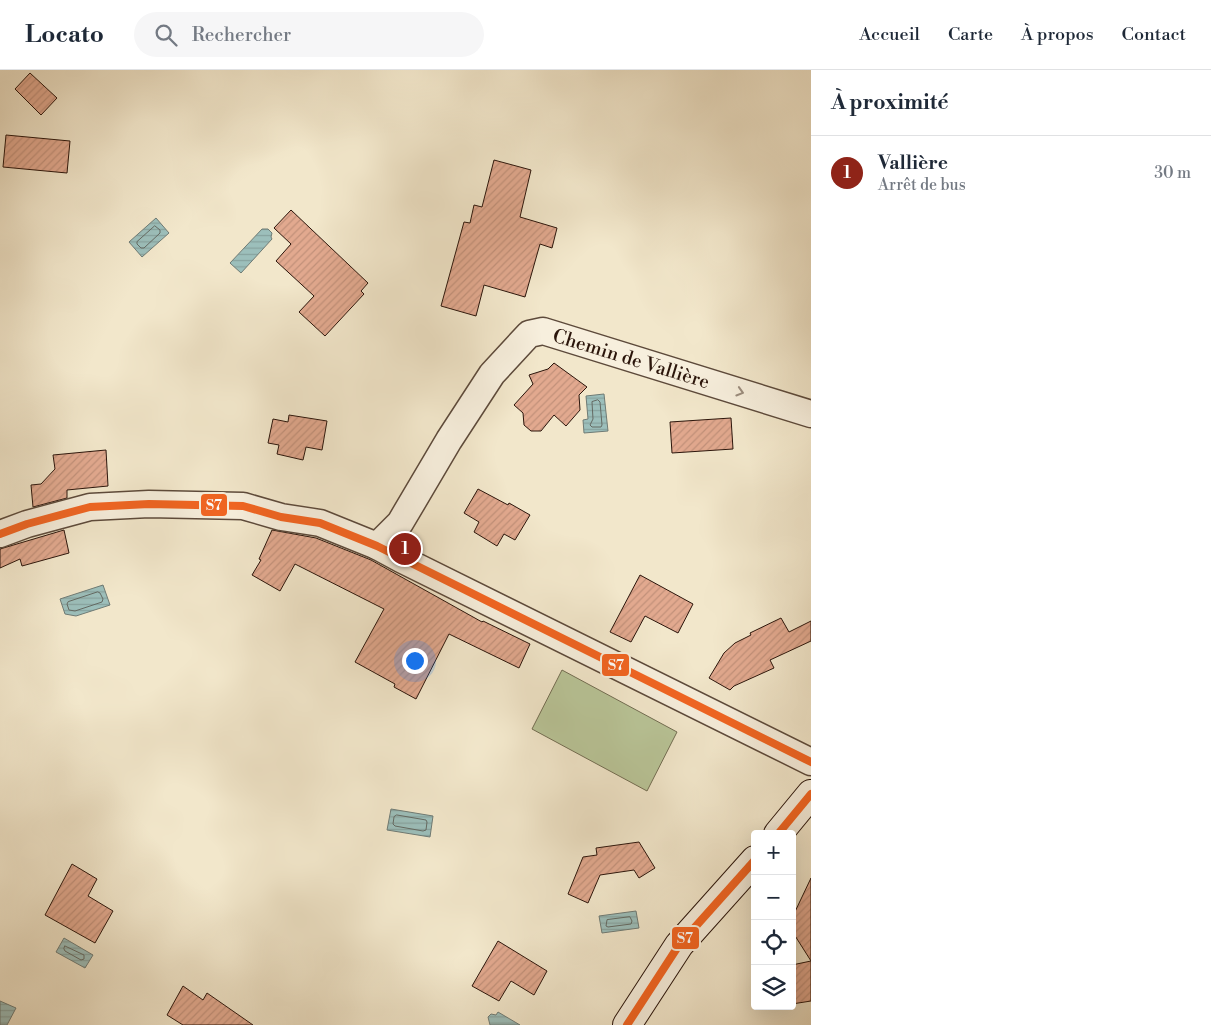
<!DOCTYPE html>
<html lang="fr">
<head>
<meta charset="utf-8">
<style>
  body { margin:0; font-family:"Libre Bodoni",serif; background:#f6f6f7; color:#1f2937 }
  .controls { position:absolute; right:15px; bottom:15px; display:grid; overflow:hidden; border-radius:5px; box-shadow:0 5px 20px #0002 }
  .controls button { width:45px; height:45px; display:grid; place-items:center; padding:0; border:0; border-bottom:1px solid #e0e1e3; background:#fff; color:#1f2937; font:25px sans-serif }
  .you { position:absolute; left:414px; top:590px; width:18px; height:18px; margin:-12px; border:4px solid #fff; border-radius:50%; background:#1a73e8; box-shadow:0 0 0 8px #1a73e833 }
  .badge { display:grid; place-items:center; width:32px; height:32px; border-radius:50%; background:#8f2418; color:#fff; font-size:16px; font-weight:700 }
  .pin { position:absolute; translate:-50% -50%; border:2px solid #fff; box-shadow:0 1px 5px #0006 }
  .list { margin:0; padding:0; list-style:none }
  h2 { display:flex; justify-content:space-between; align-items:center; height:65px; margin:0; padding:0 20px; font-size:21px }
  h2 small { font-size:16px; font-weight:400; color:#747a83 }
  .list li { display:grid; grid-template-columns:32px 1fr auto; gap:15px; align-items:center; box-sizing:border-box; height:75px; padding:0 20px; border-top:1px solid #e0e1e3 }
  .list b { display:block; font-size:19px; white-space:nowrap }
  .list p { margin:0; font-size:16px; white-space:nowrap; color:#747a83 }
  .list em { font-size:16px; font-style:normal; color:#747a83 }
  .icon { flex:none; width:28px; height:28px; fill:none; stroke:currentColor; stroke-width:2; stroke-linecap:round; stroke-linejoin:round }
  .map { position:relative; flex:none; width:811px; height:955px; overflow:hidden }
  header { display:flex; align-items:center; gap:30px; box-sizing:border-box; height:70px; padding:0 25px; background:#fff; border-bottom:1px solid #e0e1e3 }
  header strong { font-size:24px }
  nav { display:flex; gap:28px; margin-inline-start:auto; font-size:18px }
  .search { width:350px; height:45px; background:#f6f6f7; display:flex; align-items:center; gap:12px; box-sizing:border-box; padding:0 18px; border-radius:28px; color:#747a83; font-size:19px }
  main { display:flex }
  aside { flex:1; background:#fff }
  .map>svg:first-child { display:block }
  .pitch { fill:#b9c598; stroke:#726d52 }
  .water { fill:url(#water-rules); stroke:#6f7b75 }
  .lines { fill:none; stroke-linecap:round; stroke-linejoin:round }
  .shore { stroke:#646a63; stroke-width:1 }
  .building { fill:url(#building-hatch); stroke:#2b150b }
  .minor-casing { stroke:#5d4a3b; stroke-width:29 }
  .secondary-casing { stroke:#2b150b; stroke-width:30 }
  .minor { stroke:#f7efdd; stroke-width:26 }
  .secondary { stroke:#f7efdd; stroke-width:28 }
  .bus-1-casing { stroke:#f7efdd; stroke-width:11 }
  .bus-1 { stroke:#f26522; stroke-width:8 }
  .oneway { stroke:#9b8d7e }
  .labels { text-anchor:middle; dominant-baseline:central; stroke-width:4.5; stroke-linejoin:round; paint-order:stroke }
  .street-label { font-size:19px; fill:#2b150b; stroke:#f7efdd }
  .line-badge { stroke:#f7efdd; stroke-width:2 }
  .badge-label { font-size:14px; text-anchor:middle; font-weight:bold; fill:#fff }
</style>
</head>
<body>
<header>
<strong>Locato</strong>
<div class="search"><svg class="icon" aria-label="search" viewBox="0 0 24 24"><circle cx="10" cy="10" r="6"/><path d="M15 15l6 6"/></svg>Rechercher</div>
<nav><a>Accueil</a><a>Carte</a><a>À propos</a><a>Contact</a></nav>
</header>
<main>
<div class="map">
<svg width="811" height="955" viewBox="0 0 811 955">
  <defs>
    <pattern id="water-rules" width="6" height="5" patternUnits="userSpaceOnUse" patternTransform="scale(1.25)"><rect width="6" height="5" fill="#9cbfbb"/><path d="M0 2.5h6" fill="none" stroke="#87a39f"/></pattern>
    <pattern id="building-hatch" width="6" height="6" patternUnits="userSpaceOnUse" patternTransform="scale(1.25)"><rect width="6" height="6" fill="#e2a98f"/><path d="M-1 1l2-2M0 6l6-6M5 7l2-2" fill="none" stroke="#c2917a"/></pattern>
  </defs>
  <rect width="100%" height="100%" fill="#f2e7cb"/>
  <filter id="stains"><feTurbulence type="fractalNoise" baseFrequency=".004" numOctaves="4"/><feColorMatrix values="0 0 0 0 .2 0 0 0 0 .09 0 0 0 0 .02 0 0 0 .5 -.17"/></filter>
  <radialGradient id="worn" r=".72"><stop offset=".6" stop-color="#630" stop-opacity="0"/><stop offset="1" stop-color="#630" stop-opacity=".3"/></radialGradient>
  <path class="pitch" d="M562,600L677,662L647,721L532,659Z"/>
  <g class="water">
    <path d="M156,148L169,163L142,187L129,172Z"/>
    <path d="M262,159H268L272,163L271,167L272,169L241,203L230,193Z"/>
    <path d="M604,324L608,361L584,363L583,350L588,349L586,326Z"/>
    <path d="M103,515L110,535L76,546L65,544L60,529Z"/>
    <path d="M391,739L433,746L430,767L387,760Z"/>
    <path d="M636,841L639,858L602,863L599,846Z"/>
    <path d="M64,868L93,885L85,898L56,882Z"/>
    <path d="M0,931L16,938L7,955H0Z"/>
    <path d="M498,942L520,955H490L488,947L491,944L496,945Z"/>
  </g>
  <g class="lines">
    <g class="shore">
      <path d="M155,156L160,160V163L144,178H141L137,174V172Z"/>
      <path d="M598,330L600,332L602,355L601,357H592L590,355L593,349L592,332Z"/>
      <path d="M98,522L100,523L103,529L102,532L75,541L69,540L67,534L68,532Z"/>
      <path d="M397,745L426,750L427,752L426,760L423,761L395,756L393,754L394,747Z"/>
      <path d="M630,847L632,851L631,854L608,857L606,856L607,850Z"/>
      <path d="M65,876L84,885V889L81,890L65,881L64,879Z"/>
    </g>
  </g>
  <g class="building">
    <path d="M30,3L57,28L41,45L15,19Z"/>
    <path d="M6,65L70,71L67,103L3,97Z"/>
    <path d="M494,90L531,100L520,147L557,158L552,178L540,174L525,227L484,215L476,246L441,236L464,152L470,153L474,135L482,137Z"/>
    <path d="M291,140L368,213L361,221L364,224L325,266L299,242L314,226L276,191L291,174L274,158Z"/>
    <path d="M554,293L587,317L579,325L580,340L566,356L554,345L541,361H531L524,355L523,343L514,335L533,314L529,305L548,299Z"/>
    <path d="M289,345L327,351L322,380L306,377L303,390L277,384L279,375L268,373L273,349L288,352Z"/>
    <path d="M731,348L733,379L672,383L670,352Z"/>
    <path d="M106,380L108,416L67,420V428L33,437L31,415L41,414L55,399L53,385Z"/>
    <path d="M478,419L508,435L509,433L530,445L515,470L504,464L497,476L474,462L479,452L464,443Z"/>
    <path d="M64,460L69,483L22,496L20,489L0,498V479Z"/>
    <path d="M272,460L316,468L371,490L482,552L483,551L530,574L519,598L449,564L416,629L394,617L395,614L355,592L384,539L295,494L280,521L252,505L261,490L259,489Z"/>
    <path d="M640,505L693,534L678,563L645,546L631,572L610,562Z"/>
    <path d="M781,548L789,562L811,551V571L770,590L774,598L734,616L730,620L709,608L724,583L735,573L751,565L750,563Z"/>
    <path d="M639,772L655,798L639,808L634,800L600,805L588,833L568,824L583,787L597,785L596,778Z"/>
    <path d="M72,794L97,809L88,826L113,841L95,873L45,845Z"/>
    <path d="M811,808V931L792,934V895L811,891L792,861V848Z"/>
    <path d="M498,871L547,901L534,925L511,911L499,931L472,916Z"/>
    <path d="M183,916L203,930L207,923L253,955H183L167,945Z"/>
  </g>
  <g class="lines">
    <g class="minor-casing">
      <g id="minor">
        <path d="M0,464L27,454L90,437L149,434L243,436L281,447L320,453L377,476L401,489L811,692"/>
        <path d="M377,476L400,453L449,370L492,304L529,264L543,261L811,344"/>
      </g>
    </g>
    <g class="secondary-casing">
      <g id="secondary">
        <path d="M778,764L811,724"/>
        <path d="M627,955L679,875L755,790"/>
      </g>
    </g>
    <use href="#minor" class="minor"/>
    <use href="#secondary" class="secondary"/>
    <g class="bus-1-casing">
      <g id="bus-1">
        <path d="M0,464L27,454L90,437L149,434L243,436L281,447L320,453L377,476L811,692"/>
        <path d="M778,764L811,724"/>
        <path d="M627,955L679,875L755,790"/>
      </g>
    </g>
    <use href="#bus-1" class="bus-1"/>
  </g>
  <defs><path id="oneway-chevron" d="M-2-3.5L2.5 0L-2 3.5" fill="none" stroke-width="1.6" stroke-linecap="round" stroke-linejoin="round" transform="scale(1.25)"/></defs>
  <use class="oneway" href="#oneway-chevron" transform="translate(740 322) rotate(17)"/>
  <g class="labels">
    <g class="street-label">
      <text transform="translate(631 289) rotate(17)">Chemin de Vallière</text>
    </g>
  </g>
  <g class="line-badge">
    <rect x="200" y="423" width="28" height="24" rx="5" fill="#f26522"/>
    <rect x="601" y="583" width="29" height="24" rx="5" fill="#f26522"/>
    <rect x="671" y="856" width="29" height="24" rx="5" fill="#f26522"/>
  </g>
  <g class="badge-label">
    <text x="214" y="440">S7</text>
    <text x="616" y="600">S7</text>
    <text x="685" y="873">S7</text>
  </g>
  <rect width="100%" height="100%" filter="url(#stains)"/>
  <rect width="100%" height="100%" fill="url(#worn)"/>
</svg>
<div class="controls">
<button>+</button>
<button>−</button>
<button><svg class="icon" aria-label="locate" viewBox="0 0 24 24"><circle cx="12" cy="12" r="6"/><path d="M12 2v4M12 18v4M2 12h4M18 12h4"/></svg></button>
<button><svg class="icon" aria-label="layers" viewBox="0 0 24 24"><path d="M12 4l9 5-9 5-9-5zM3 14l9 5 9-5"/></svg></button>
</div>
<div class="you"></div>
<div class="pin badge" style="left:405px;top:479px">1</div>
</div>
<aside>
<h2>À proximité<small></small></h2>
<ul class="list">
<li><span class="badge">1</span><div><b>Vallière</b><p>Arrêt de bus</p></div><em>30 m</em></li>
</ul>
</aside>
</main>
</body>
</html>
